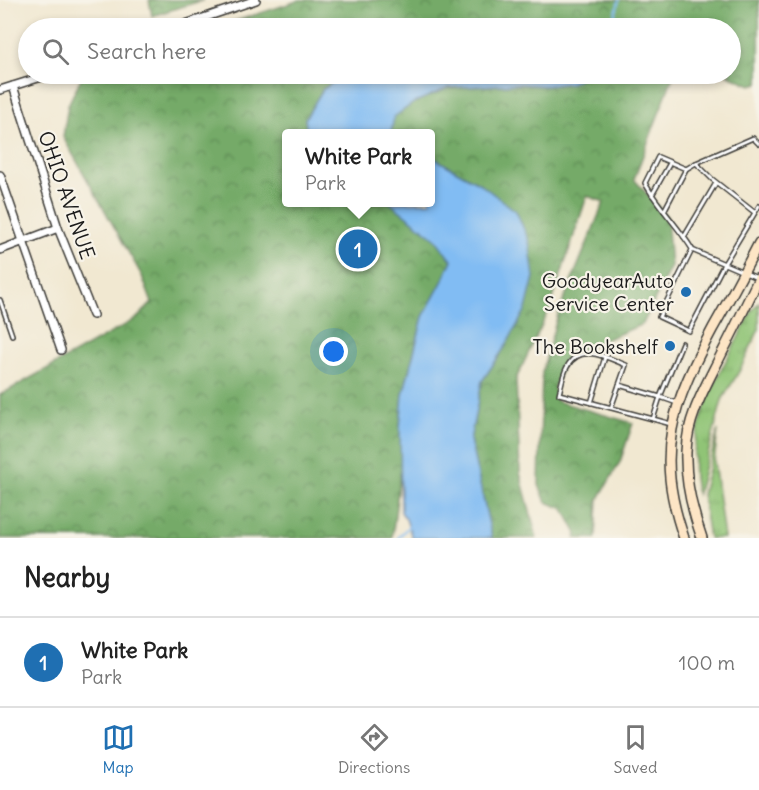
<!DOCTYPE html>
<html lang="en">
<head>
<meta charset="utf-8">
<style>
  body { margin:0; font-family:Delius,sans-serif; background:#f6f6f6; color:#222 }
  .you { position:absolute; left:334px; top:352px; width:21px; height:21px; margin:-15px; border:4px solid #fff; border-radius:50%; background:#1a73e8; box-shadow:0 0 0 9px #1a73e833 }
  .badge { display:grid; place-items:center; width:39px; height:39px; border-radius:50%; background:#1f6fb2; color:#fff; font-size:20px; font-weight:700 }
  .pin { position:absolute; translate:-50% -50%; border:3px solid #fff; box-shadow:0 2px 6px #0006 }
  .popup { position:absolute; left:282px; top:129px; width:153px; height:78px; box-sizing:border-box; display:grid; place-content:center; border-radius:6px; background:#fff; filter:drop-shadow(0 2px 4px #0005); font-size:20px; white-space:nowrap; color:#767676 }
  .popup b { font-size:22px; color:#222 }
  .popup::after { content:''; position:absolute; left:50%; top:100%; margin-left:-12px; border:12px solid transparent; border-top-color:#fff }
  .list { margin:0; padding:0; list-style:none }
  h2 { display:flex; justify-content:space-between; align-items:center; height:78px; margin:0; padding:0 24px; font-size:26px }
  h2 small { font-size:20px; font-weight:400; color:#767676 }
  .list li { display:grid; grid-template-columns:39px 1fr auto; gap:18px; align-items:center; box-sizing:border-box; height:90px; padding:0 24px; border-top:2px solid #e0e0e0 }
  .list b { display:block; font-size:22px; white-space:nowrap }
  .list p { margin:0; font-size:20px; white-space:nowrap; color:#767676 }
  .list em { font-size:20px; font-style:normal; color:#767676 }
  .icon { flex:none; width:33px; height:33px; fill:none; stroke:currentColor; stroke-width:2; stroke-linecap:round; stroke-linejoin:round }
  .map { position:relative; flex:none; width:759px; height:538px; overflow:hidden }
  .search { position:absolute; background:#fff; box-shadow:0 3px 9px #0003; left:18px; right:18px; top:18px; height:66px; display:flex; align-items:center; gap:15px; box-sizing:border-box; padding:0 21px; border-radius:33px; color:#767676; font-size:22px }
  .sheet { height:168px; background:#fff }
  nav { display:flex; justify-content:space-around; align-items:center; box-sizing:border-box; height:84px; border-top:2px solid #e0e0e0; background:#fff; font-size:16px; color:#767676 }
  nav a { display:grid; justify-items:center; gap:3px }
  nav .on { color:#1f6fb2 }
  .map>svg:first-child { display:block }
  .grass { fill:url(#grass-tufts); stroke:#567049; stroke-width:1.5 }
  .forest { fill:url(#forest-crowns); stroke:#486342; stroke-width:1.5 }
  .water { fill:#81bcf3; stroke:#4e6c88; stroke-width:1.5 }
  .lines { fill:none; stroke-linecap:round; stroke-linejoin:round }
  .stream { stroke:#81bcf3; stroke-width:2 }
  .service-casing { stroke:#3c3b37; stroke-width:6 }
  .minor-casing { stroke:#3c3b37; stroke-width:10 }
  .secondary-casing { stroke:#3c3b37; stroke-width:12 }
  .service { stroke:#fff; stroke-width:3 }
  .minor { stroke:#fff; stroke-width:7 }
  .secondary { stroke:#fde5c5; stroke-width:9 }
  .poi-dot { fill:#1f6fb2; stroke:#f7f3e8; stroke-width:2 }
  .labels { text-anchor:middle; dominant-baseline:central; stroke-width:4.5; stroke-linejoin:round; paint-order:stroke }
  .street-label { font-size:20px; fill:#1c1c1c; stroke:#f7f3e8 }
  .poi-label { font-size:20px; fill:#1c1c1c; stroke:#f7f3e8; text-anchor:end }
</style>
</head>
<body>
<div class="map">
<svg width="759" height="538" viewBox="0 0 759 538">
  <defs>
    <pattern id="grass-tufts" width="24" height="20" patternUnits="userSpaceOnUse" patternTransform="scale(1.5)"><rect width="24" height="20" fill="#90c476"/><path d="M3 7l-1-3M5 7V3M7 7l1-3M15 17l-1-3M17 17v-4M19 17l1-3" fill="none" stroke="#7ca866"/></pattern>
    <pattern id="forest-crowns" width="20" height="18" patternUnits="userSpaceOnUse" patternTransform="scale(1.5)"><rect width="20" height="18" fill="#74aa67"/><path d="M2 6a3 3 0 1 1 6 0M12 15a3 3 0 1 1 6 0" fill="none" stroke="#5e8a54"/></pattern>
  </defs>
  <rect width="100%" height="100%" fill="#f7f3e8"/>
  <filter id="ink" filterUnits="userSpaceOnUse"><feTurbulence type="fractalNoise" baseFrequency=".0167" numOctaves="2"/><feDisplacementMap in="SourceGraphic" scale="12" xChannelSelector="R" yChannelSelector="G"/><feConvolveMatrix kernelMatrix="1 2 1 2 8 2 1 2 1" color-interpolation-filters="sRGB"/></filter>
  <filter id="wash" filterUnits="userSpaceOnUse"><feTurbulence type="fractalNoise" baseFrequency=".008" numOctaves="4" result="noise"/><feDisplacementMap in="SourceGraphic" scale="24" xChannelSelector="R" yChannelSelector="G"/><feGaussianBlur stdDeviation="1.35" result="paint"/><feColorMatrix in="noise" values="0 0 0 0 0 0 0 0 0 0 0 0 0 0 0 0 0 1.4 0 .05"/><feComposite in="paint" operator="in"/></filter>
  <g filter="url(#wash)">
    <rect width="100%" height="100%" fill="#f1e8d1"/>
    <g class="grass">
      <path d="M759,302V329L740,370L722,400L697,496C681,429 723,369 752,311Z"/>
      <path d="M718,430L714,462L724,538H709L702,494Z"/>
    </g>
    <g class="forest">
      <path d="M149,0H204L152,16Z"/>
      <path d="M300,0H759V83L751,85L726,74H730V28H215Z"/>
      <path d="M88,74H347L323,89L305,119L307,133L286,134V202L390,203L434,237L452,260L441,284L423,317L403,395L400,427L402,460L392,538H0V395L136,319L152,303L142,276L63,137L68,105L82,76Z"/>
      <path d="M587,74H674L634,179L667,217L671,266L643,324L588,347L568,352L554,387L556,401L633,423L620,462L598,500L596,538H575L577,534L564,509L546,502L539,485L542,372L558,314L604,202L587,196L550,308L516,379L520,473L537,538H492L470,440L482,381L505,347L480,184L430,156V134L390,133L393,117L415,102L448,88L517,84L546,86L571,83Z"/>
    </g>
    <g class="water">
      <path d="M347,74H587L571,83L546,86L517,84L448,88L415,102L394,117L391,133H307L305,119L323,89Z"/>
      <path d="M430,156L480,184L516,211L529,241L534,277L526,309L505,347L482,381L470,440L492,538H412L406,519L401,512L400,427L403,395L423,317L441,284L452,260L434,237L390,203L430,202Z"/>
    </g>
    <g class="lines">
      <g class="stream">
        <path d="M612,28L619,0"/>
        <path d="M398,538L410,525"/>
      </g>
    </g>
  </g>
  <g filter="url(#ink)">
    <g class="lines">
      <g class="service-casing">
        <g id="service">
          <path d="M696,163L753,138L759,144"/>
          <path d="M652,195L670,163"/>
          <path d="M664,211L686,169"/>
          <path d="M684,237L716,183"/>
          <path d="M692,249C678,226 658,207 645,183L658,157L686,169L696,163L712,179L754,212"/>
          <path d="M757,278L692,250L659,317L689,331L724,264L759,206"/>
          <path d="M0,300L12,335"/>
          <path d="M619,385L660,397L682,343"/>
          <path d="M591,403L605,357"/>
          <path d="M611,408L626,365C608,358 580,342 567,367C563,374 561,386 559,394L653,419"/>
          <path d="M671,424L653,419L660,397L677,403"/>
        </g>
      </g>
      <g class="minor-casing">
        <g id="minor">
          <path d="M174,28L256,0"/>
          <path d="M13,86L58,228L93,315"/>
          <path d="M0,90L51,74"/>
          <path d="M0,175L61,350"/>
          <path d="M0,250L58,228"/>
        </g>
      </g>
      <g class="secondary-casing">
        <g id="secondary">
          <path d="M684,538C654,452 672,405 713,328C729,300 744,272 759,243"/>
          <path d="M702,538C692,510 685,482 686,452C687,416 707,384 722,353C735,328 747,303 759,278"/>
        </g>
      </g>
      <use href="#service" class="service"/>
      <use href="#minor" class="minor"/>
      <use href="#secondary" class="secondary"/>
    </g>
  </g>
  <g class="poi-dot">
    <circle cx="686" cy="292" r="6"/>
    <circle cx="670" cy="346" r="6"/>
  </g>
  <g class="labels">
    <g class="street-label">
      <text transform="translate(67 195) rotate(71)">OHIO AVENUE</text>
    </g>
    <g class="poi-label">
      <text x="674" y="280">GoodyearAuto<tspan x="674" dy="23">Service Center</tspan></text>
      <text x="658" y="346">The Bookshelf</text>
    </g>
  </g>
</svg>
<div class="you"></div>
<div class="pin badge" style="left:358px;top:249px">1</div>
<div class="popup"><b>White Park</b>Park</div>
<div class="search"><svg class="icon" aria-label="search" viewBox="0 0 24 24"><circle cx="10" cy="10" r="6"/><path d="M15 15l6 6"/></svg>Search here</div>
</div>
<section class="sheet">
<h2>Nearby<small></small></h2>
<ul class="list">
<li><span class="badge">1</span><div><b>White Park</b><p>Park</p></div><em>100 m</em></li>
</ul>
</section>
<nav>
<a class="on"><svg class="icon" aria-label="map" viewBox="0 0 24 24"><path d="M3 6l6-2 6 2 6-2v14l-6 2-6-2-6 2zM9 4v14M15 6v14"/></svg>Map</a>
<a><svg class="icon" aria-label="directions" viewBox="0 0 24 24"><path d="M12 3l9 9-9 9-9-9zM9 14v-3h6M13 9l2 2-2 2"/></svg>Directions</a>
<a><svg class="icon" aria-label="saved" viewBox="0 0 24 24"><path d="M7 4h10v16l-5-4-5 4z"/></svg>Saved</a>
</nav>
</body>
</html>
